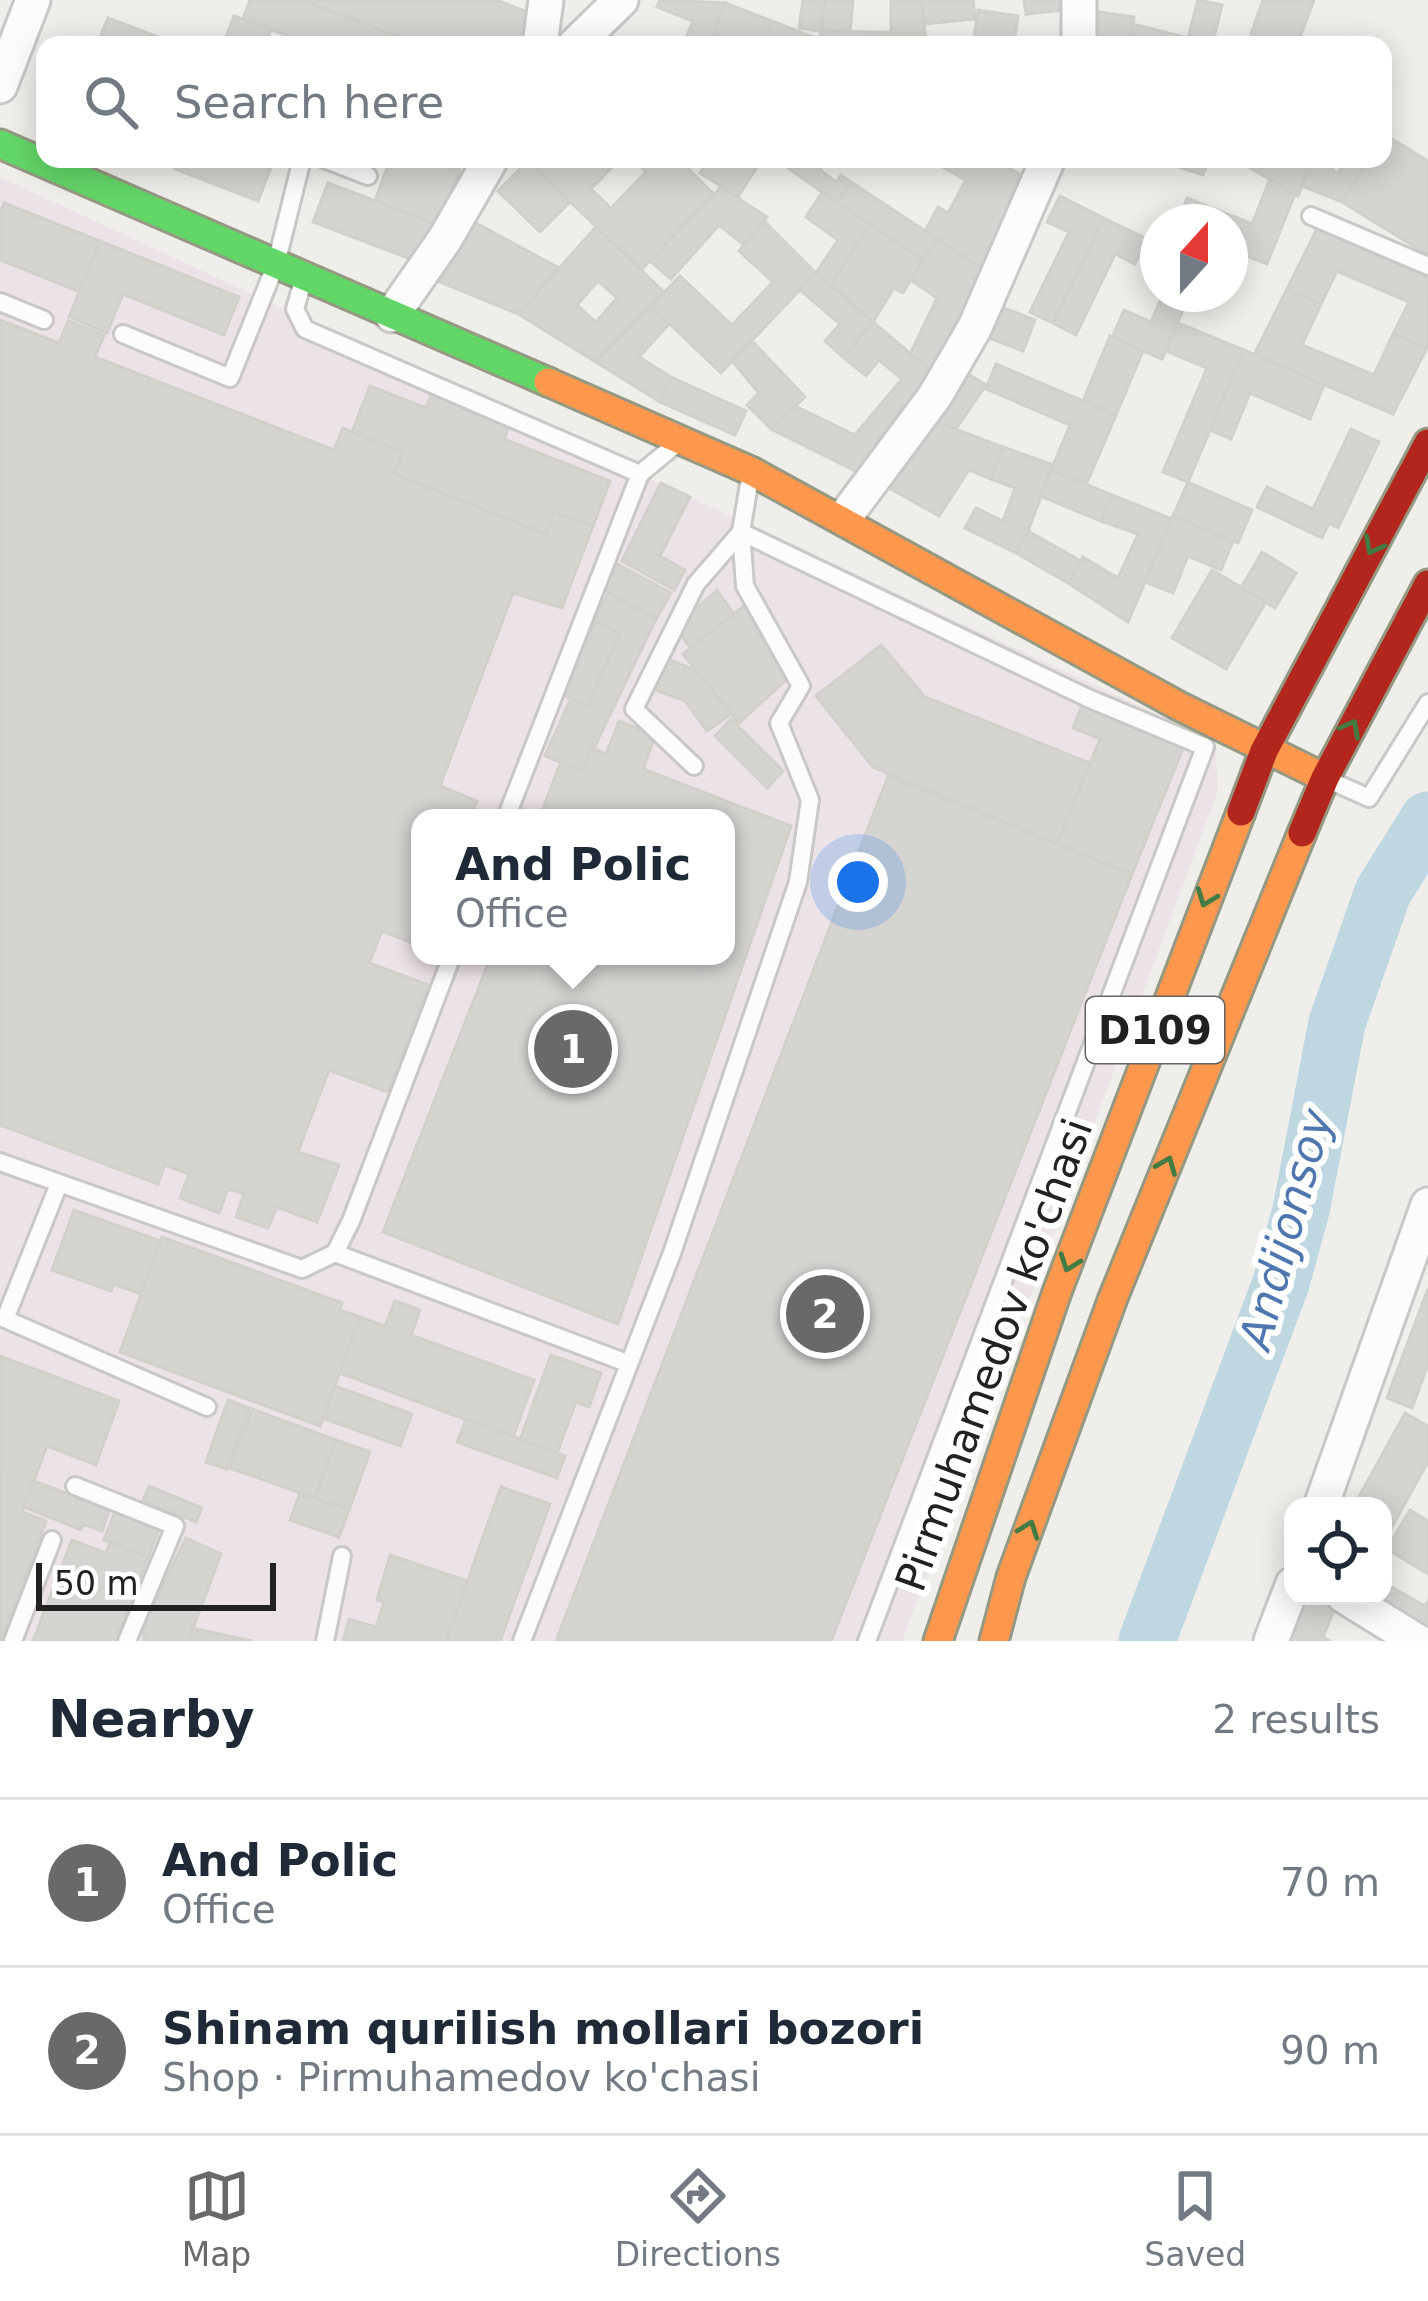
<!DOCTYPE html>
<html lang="en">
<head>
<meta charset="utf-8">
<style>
  body { margin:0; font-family:"DejaVu Sans",sans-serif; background:#f6f6f7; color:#1f2937 }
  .controls { position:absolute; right:36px; bottom:36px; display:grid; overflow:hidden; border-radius:24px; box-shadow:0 6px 30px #0003 }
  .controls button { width:108px; height:108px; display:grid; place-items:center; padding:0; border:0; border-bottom:3px solid #e0e1e3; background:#fff; color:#1f2937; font:60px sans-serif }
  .compass { position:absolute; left:1140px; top:204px; width:108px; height:108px; border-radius:50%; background:#fff; box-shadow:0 6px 30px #0003; rotate:21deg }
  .scale { position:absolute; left:36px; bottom:30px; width:240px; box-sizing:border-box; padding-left:12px; border:6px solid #212121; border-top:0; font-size:33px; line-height:42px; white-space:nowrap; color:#212121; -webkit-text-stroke:9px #fff; paint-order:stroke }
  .you { position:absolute; left:858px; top:882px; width:42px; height:42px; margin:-30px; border:9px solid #fff; border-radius:50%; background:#1a73e8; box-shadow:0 0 0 18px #1a73e833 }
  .badge { display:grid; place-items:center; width:78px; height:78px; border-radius:50%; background:#696967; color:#fff; font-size:39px; font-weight:700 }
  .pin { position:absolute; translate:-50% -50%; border:6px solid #fff; box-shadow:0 3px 12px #0006 }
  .popup { position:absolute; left:411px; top:809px; width:324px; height:156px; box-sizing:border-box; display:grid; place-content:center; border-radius:24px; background:#fff; filter:drop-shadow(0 3px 9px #0005); font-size:39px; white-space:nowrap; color:#747a83 }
  .popup b { font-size:45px; color:#1f2937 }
  .popup::after { content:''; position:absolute; left:50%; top:100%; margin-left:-24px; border:24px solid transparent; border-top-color:#fff }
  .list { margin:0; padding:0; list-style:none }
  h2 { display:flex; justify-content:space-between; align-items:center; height:156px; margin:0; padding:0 48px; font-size:51px }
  h2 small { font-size:39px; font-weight:400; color:#747a83 }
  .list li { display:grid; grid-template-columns:78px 1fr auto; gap:36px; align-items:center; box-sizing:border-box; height:168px; padding:0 48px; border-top:3px solid #e0e1e3 }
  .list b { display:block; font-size:45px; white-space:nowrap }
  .list p { margin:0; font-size:39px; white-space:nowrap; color:#747a83 }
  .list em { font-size:39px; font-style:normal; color:#747a83 }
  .icon { flex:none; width:66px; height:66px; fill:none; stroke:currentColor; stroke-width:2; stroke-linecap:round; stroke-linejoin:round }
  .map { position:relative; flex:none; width:1428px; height:1641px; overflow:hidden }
  .search { position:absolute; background:#fff; box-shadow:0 6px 30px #0003; left:36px; right:36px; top:36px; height:132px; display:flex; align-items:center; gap:30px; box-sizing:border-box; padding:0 42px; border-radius:24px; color:#747a83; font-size:45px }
  .sheet { height:492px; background:#fff }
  nav { display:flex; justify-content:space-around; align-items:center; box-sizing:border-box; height:168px; border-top:3px solid #e0e1e3; background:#fff; font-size:33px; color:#747a83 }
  nav a { display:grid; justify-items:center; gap:6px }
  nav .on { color:#696967 }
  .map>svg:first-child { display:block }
  .industrial { fill:#ece3e8; fill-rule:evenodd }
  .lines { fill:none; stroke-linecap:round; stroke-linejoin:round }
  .river { stroke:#bfd7e1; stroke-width:57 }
  .building { fill:#d6d4d1; stroke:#d2d0cb; stroke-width:3; fill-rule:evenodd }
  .lane-casing { stroke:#c8c8c6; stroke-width:22 }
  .street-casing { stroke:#c8c8c6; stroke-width:39 }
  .fast-casing { stroke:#959982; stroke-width:33 }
  .slow-casing { stroke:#959982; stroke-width:33 }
  .jam-casing { stroke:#959982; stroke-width:33 }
  .lane { stroke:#fdfcfc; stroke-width:16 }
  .street { stroke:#fdfcfc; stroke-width:33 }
  .fast { stroke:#63d668; stroke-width:27 }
  .slow { stroke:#ff974d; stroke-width:27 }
  .jam { stroke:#b3261e; stroke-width:27 }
  .oneway { stroke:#427c44 }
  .labels { text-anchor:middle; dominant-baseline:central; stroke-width:12; stroke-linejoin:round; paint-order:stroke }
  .shield { fill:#fff; stroke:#646464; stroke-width:3 }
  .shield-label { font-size:39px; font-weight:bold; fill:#212121 }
  .street-label { font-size:42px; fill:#212121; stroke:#fff }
  .water-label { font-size:45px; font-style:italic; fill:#4f77af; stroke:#fff }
</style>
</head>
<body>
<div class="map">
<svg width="1428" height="1641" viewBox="0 0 1428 1641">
  <rect width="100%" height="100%" fill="#efeeea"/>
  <path class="industrial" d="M0,177L1215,741L1218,791L902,1641H0ZM420,818H726V956H420Z"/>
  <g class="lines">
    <path class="river" d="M1147,1641L1281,1283L1301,1210L1337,1023L1383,892L1428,820"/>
  </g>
  <g class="building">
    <path d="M250,0H303L420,45H311L243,19Z"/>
    <path d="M303,0H496L532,14L520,45H420Z"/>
    <path d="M660,0L725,3L709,45H683L693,21L657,7Z"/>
    <path d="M803,0H825L821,31L799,28Z"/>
    <path d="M825,0H853L850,32L821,31Z"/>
    <path d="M891,0H922L925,33H891Z"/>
    <path d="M922,0H973L975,19L924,24Z"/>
    <path d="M1024,0H1065L1066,10L1026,14Z"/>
    <path d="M1198,0L1222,5L1212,45H1130L1133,24L1188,38Z"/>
    <path d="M1263,0H1314L1297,45H1281L1251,34Z"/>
    <path d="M725,3L772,21L763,45H743L713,34Z"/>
    <path d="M978,10L1018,16L1014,44L1024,45H973Z"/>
    <path d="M1086,10L1134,17L1130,44L1082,38Z"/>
    <path d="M234,16L271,30L265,45H223Z"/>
    <path d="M108,18L166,40L165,45H97Z"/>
    <path d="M772,21L820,40L819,45H763Z"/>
    <path d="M821,31L925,33L927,45H819Z"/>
    <path d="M1384,134L1428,161V255L1342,202L1368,159H1383Z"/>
    <path d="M179,159H266L273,162L258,201L175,169Z"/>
    <path d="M390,159H430L460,170L439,225L375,201Z"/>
    <path d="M526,159H620L591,189L611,208L646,172L633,159H678L714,194L641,270Z"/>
    <path d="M709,159H762L738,197L700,173Z"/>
    <path d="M791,159H824L820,170L836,182L841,175L851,182L837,203L788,168Z"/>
    <path d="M937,159H992L1027,178L986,271L925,231L938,207L948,213L966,180L935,163Z"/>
    <path d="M1154,159H1209L1203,175Z"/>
    <path d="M1235,159H1312L1298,196Z"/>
    <path d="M1312,159H1337L1332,171L1338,173L1347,159H1368L1342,202L1302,186Z"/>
    <path d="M528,161L570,202L540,232L498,191Z"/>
    <path d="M1270,179L1295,194L1267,264L1230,249V230L1235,217L1252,224Z"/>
    <path d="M851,182L937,239L923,260L837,203Z"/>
    <path d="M328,183L439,225L413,260L313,222Z"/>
    <path d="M721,187L767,217L744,245L719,225L671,279L650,261Z"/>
    <path d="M822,192L869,224L831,286L816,273L838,240L806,217Z"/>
    <path d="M1060,196L1104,218L1053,323L1030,312L1069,232L1047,222Z"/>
    <path d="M1187,198L1235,217L1230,230V222H1178Z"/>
    <path d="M4,203L100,241L80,292L0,260V212Z"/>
    <path d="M1104,218L1147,239L1135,264L1115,254L1076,335L1053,323Z"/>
    <path d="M764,221L816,273L721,373L651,306L680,276L732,325L773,282L739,251Z"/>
    <path d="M474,222L559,268L518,314L440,282Z"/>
    <path d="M869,224L923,260L903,293L894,288L873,322L831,286Z"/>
    <path d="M596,227L664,292L596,362L518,314ZM598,281L617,298L596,322L577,305Z"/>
    <path d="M1317,229L1428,277L1427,348L1393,334L1409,302L1337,271L1321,304L1287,289Z"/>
    <path d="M937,239L986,271L936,376L910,354L937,298L911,280Z"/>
    <path d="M100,241L239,297L224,335L123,294L107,333L69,317Z"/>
    <path d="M816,273L873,322L843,357L825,341L840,324L800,290Z"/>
    <path d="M1287,289L1321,304L1302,345L1374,375L1393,334L1427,348L1393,414L1254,355Z"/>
    <path d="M1163,294H1190L1162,359L1112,338L1124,310L1151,322Z"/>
    <path d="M996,305L1035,320L1023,351L984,336Z"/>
    <path d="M651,306L669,324L639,357L671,377L660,402L596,362Z"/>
    <path d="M0,320L59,343L68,321L104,335L95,357L334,450L343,428L352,432L403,452L394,474L546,534L554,512L593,526L562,608L513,593L440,786L477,801L470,818H420V946L382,931L369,963L428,985L388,1092L329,1070L298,1152L339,1165L317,1222L277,1207L268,1228L236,1217L244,1194L228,1189L219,1213L180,1198L189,1174L165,1165L158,1184L0,1125Z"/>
    <path d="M873,322L939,378L857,472L771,429L795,406L855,435L902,379L879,360L866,376L843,357Z"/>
    <path d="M1178,323L1244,350L1188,482L1163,472L1207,368L1166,351Z"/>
    <path d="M1110,336L1143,351L1116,415L1083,401Z"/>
    <path d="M752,341L805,397L771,429L747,405L759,393L732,361Z"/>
    <path d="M1244,350L1324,385L1310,419L1250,393L1231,439L1210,430Z"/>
    <path d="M996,364L1116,415L1086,485L1051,470L1070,425L986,389Z"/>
    <path d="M963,371L986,385L956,429L929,419Z"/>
    <path d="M671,377L746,411L735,435L660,402Z"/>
    <path d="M370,386L426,408L433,390L511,421L504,439L610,481L593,526L554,512L546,534L394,474L403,452L352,432Z"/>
    <path d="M929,419L1003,447L991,479L969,470L939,516L882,484Z"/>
    <path d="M1351,429L1379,442L1338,528L1329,523L1322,538L1257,507L1267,487L1313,509Z"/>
    <path d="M1003,447L1053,465L1028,531L1016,553L965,528L976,508L1003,521L1015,488L991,479Z"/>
    <path d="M1051,470L1112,495L1101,521L1040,496Z"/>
    <path d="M1188,482L1252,510L1238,543L1173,516Z"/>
    <path d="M661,483L690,497L660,556L685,570L674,590L622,561Z"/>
    <path d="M1112,495L1172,519L1128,622L1068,583L1083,557L1118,578L1138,534L1101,521Z"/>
    <path d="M1173,516L1233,541L1221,570L1188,556L1173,593L1145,582Z"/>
    <path d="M1028,531L1081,561L1068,583L1016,553Z"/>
    <path d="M1262,552L1296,573L1275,608L1241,588Z"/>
    <path d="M617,564L671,593L656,619L603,590Z"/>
    <path d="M1212,570L1266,602L1226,669L1172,638Z"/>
    <path d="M717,590L734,614L691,649L677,629L689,609L694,611Z"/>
    <path d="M608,593L656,619L583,771L545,756L571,698L587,706L620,633L595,621Z"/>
    <path d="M744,606L781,657L786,680L739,723L683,654Z"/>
    <path d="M595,621L620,633L587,706L561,694Z"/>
    <path d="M881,645L925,697L1090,763L1057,844L873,767L816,696Z"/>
    <path d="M664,658L696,670L731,714L707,731L685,701L653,689Z"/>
    <path d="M1084,700L1186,741L1132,874L1057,844L1100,739L1073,728Z"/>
    <path d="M731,719L783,771L767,788L715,736Z"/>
    <path d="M619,721L655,736L643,769L791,826L618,1324L383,1232L491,956H726V818H539L561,762L583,771L592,748L606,754Z"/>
    <path d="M888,776L1132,874L831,1641H556Z"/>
    <path d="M74,1210L160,1241L141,1294L113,1284L111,1291L52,1270Z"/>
    <path d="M162,1237L342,1303L340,1310L360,1317L320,1426L120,1352Z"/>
    <path d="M1428,1289V1364L1412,1408L1387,1398Z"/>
    <path d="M395,1301L420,1310L411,1335L534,1380L513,1437L340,1373L360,1317L385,1326Z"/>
    <path d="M551,1355L601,1373L589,1407L576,1402L557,1453L520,1440Z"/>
    <path d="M0,1356L119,1401L96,1465L47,1446L22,1512L46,1521L1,1641Z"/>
    <path d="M335,1386L412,1414L400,1446L323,1418Z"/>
    <path d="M228,1400L249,1408L227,1469L206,1462Z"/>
    <path d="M252,1409L336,1440L315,1498L230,1468Z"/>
    <path d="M1405,1413L1428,1426V1462L1383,1543V1506H1354Z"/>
    <path d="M466,1419L565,1456L557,1478L457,1442Z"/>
    <path d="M336,1440L370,1452L349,1510L315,1498Z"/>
    <path d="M34,1481L109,1510L102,1531L83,1524L81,1530L24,1507Z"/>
    <path d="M149,1486L202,1508L196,1522L143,1500Z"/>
    <path d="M501,1487L550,1504L500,1641H446Z"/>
    <path d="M300,1493L349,1510L339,1537L290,1520Z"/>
    <path d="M1410,1510L1428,1521V1574L1387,1549Z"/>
    <path d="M115,1512L159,1529L148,1557L104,1540Z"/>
    <path d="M186,1538L221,1554L188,1641H143L145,1635L140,1632Z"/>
    <path d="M72,1540L106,1553L110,1542L148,1557L116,1641H33Z"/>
    <path d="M390,1555L467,1581L446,1641H343L349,1619L376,1627L384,1602L377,1600Z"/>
    <path d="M1383,1582L1425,1606L1428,1601V1637L1357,1596H1383Z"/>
    <path d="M1305,1596L1338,1600L1323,1637L1330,1641H1281Z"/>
    <path d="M192,1628L252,1641H188Z"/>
  </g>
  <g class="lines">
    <g class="lane-casing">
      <g id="lane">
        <path d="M324,159L368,176"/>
        <path d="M1311,216L1428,266"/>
        <path d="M304,278L295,309L305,329L640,474L675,445"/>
        <path d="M0,302L44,320"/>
        <path d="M123,334L230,378L276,264L302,159"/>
        <path d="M694,766L634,709L696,584L741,532L1090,699L1205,747L867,1641"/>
        <path d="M1331,781L1369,798L1428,703"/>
        <path d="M506,818L640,474"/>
        <path d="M0,1162L302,1269L335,1253L351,1221L452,956"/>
        <path d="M59,1184L5,1319L207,1407"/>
        <path d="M335,1253L627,1363"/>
        <path d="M75,1486L175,1526L127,1641"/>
        <path d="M13,1641L52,1540"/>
        <path d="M325,1641L342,1556"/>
        <path d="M522,1641L672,1253L798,882L810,800L779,723L801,686L745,586L741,532L750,478"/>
      </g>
    </g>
    <g class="street-casing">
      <g id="street">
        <path d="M1079,0V45"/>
        <path d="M540,45L546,0"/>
        <path d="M575,45L621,0"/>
        <path d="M0,86L33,0"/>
        <path d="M392,315L445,239L491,159"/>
        <path d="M844,518L935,396L975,327L1048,159"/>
        <path d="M1321,1506L1428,1205"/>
        <path d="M1344,1596L1417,1641"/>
        <path d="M1271,1641L1293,1584"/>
      </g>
    </g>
    <g class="fast-casing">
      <path id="fast" d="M0,144L548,382"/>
    </g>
    <g class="slow-casing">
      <g id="slow">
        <path d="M548,382L751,471L1179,706L1325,778"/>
        <path d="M938,1641L1057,1292L1241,812"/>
        <path d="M994,1641L1011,1577L1113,1298L1302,833"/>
      </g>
    </g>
    <g class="jam-casing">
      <g id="jam">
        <path d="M1241,812L1264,751L1428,443"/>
        <path d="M1302,833L1325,778L1428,584"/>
      </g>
    </g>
    <use href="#lane" class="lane"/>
    <use href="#street" class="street"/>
    <use href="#fast" class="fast"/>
    <use href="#slow" class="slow"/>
    <use href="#jam" class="jam"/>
  </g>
  <defs><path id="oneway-chevron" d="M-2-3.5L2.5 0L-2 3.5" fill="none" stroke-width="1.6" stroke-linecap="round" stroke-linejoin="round" transform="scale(3)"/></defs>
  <g class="oneway">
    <use href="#oneway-chevron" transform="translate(1373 546) rotate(118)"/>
    <use href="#oneway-chevron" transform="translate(1351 728) rotate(-62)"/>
    <use href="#oneway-chevron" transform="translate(1206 898) rotate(111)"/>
    <use href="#oneway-chevron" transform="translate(1167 1165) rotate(-68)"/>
    <use href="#oneway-chevron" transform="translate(1069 1263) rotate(110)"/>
    <use href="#oneway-chevron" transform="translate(1029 1529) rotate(-70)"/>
  </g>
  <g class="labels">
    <rect class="shield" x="1086" y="997" width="138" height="66" rx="9"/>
    <g class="shield-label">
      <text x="1155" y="1030">D109</text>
    </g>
    <g class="street-label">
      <text transform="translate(994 1355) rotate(-70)">Pirmuhamedov ko'chasi</text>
    </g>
    <g class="water-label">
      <text transform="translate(1286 1229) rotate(-75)">Andijonsoy</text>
    </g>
  </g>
</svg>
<div class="controls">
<button><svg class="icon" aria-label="locate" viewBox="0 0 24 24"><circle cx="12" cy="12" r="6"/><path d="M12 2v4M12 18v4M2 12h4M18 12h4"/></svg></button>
</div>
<svg class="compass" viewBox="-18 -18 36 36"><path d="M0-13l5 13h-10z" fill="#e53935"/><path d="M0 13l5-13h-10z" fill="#747a83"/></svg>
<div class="scale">50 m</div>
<div class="you"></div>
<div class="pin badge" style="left:573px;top:1049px">1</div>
<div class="popup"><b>And Polic</b>Office</div>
<div class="pin badge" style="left:825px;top:1314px">2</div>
<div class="search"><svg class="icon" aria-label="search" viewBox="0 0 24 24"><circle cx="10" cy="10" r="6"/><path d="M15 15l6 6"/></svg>Search here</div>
</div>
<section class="sheet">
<h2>Nearby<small>2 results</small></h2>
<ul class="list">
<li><span class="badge">1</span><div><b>And Polic</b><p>Office</p></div><em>70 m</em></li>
<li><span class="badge">2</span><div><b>Shinam qurilish mollari bozori</b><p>Shop · Pirmuhamedov ko'chasi</p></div><em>90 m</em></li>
</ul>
</section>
<nav>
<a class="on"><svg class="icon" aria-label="map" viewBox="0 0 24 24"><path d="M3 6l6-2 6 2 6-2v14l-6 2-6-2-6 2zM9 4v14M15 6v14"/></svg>Map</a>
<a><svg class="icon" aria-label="directions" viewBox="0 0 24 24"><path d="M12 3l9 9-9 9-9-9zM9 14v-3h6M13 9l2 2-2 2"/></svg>Directions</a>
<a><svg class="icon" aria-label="saved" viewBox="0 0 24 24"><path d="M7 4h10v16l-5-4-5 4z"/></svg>Saved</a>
</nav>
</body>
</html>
